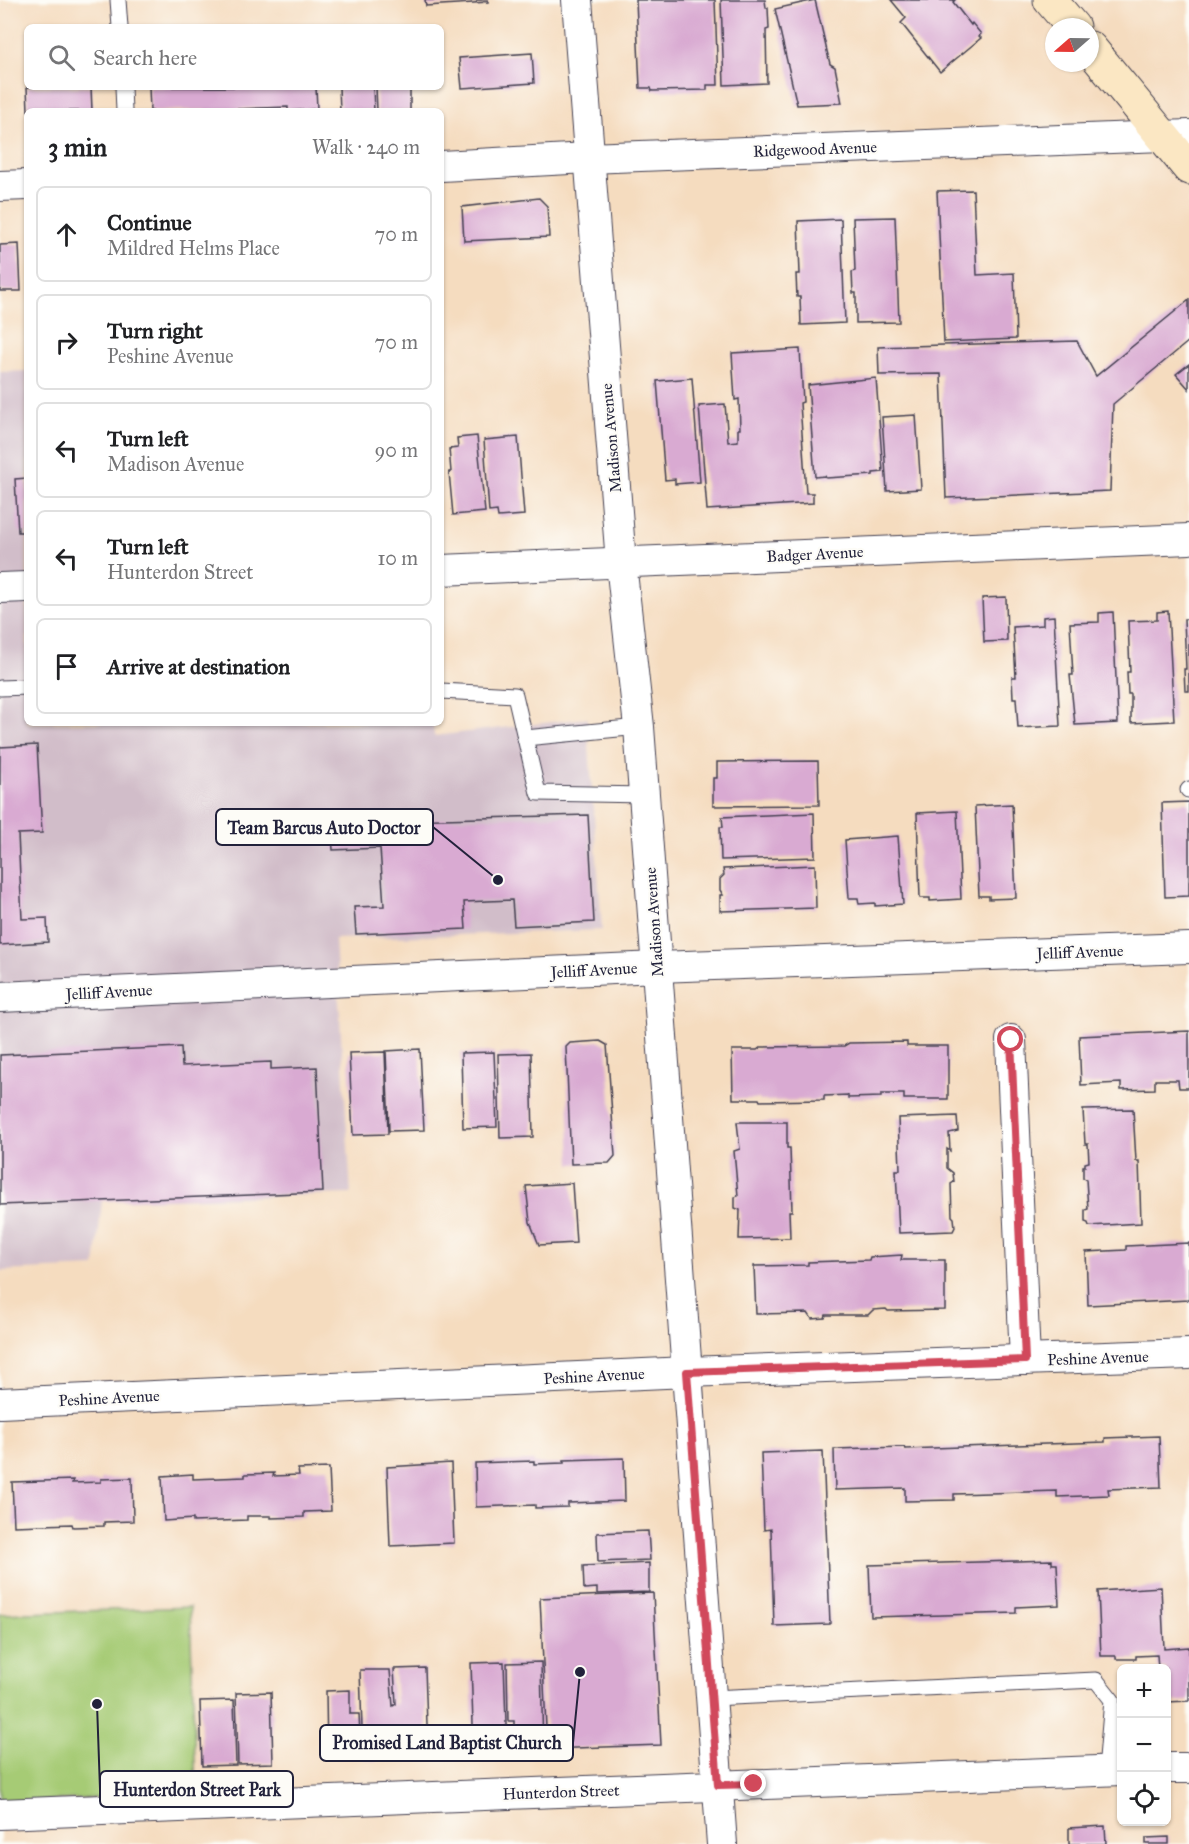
<!DOCTYPE html>
<html lang="en">
<head>
<meta charset="utf-8">
<style>
  body { margin:0; font-family:"IM FELL Great Primer",serif; background:#f6f6f6; color:#202124 }
  .controls { position:absolute; right:18px; bottom:18px; display:grid; overflow:hidden; border-radius:9px; box-shadow:0 2px 4px #0004 }
  .controls button { width:54px; height:54px; display:grid; place-items:center; padding:0; border:0; border-bottom:2px solid #e0e0e0; background:#fff; color:#202124; font:30px sans-serif }
  .compass { position:absolute; left:1045px; top:18px; width:54px; height:54px; border-radius:50%; background:#fff; box-shadow:0 2px 4px #0004; rotate:250deg }
  .stop { position:absolute; width:18px; height:18px; margin:-14px; border:4px solid #d1495b; border-radius:50%; background:#fff }
  .stop.end { background:#d1495b; border-color:#fff; box-shadow:0 2px 6px #0008 }
  .list { margin:0; padding:0; list-style:none }
  h2 { display:flex; justify-content:space-between; align-items:center; height:78px; margin:0; padding:0 24px; font-size:26px }
  h2 small { font-size:20px; font-weight:400; color:#757577 }
  .list li { display:grid; grid-template-columns:39px 1fr auto; gap:18px; align-items:center; box-sizing:border-box; height:96px; margin:0 12px 12px; padding:0 12px; border:2px solid #e0e0e0; border-radius:9px }
  .list b { display:block; font-size:22px; white-space:nowrap }
  .list p { margin:0; font-size:20px; white-space:nowrap; color:#757577 }
  .list em { font-size:20px; font-style:normal; color:#757577 }
  .icon { flex:none; width:33px; height:33px; fill:none; stroke:currentColor; stroke-width:2; stroke-linecap:round; stroke-linejoin:round }
  .map { position:relative; flex:none; width:1189px; height:1844px; overflow:hidden }
  .search { position:absolute; background:#fff; box-shadow:0 2px 4px #0004; left:24px; top:24px; width:420px; height:66px; display:flex; align-items:center; gap:15px; box-sizing:border-box; padding:0 21px; border-radius:9px; color:#757577; font-size:22px }
  .panel { position:absolute; background:#fff; box-shadow:0 2px 4px #0004; left:24px; top:108px; width:420px; height:618px; border-radius:9px }
  .map>svg:first-child { display:block }
  .industrial { fill:#d1bdc9 }
  .green { fill:#a6cb75; stroke:#647658; stroke-width:1.5 }
  .building { fill:#d9aad2 }
  .lines { fill:none; stroke-linecap:round; stroke-linejoin:round }
  .service-casing { stroke:#423e4f; stroke-width:17 }
  .minor-casing { stroke:#423e4f; stroke-width:32 }
  .secondary-casing { stroke:#423e4f; stroke-width:35 }
  .service { stroke:#fff; stroke-width:15 }
  .minor { stroke:#fff; stroke-width:30 }
  .secondary { stroke:#fbe7c3; stroke-width:33 }
  .route { stroke:#d1495b; stroke-width:8 }
  .labels { text-anchor:middle; dominant-baseline:central; stroke-width:4.5; stroke-linejoin:round; paint-order:stroke }
  .street-label { font-size:16px; fill:#22223b; stroke:#fdfcf7 }
  .leader { fill:none; stroke:#22223b; stroke-width:2 }
  .callout-dot { fill:#22223b; stroke:#fdfcf7; stroke-width:2 }
  .callout { fill:#fdfcf7; stroke:#22223b; stroke-width:2 }
  .callout-label { font-size:18px; text-anchor:middle; font-weight:bold; fill:#22223b }
</style>
</head>
<body>
<div class="map">
<svg width="1189" height="1844" viewBox="0 0 1189 1844">
  <rect width="100%" height="100%" fill="#fdfcf7"/>
  <filter id="ink" filterUnits="userSpaceOnUse"><feTurbulence type="fractalNoise" baseFrequency=".0167" numOctaves="2"/><feDisplacementMap in="SourceGraphic" scale="12" xChannelSelector="R" yChannelSelector="G"/><feConvolveMatrix kernelMatrix="1 2 1 2 8 2 1 2 1" color-interpolation-filters="sRGB"/></filter>
  <filter id="wash" filterUnits="userSpaceOnUse"><feTurbulence type="fractalNoise" baseFrequency=".008" numOctaves="4" result="noise"/><feDisplacementMap in="SourceGraphic" scale="24" xChannelSelector="R" yChannelSelector="G"/><feGaussianBlur stdDeviation="1.35" result="paint"/><feColorMatrix in="noise" values="0 0 0 0 0 0 0 0 0 0 0 0 0 0 0 0 0 1.4 0 .05"/><feComposite in="paint" operator="in"/></filter>
  <g filter="url(#wash)">
    <rect width="100%" height="100%" fill="#f5dcbf"/>
    <path class="industrial" d="M27,371V723H433L434,736L587,718L602,930L335,939L351,1194L102,1201L95,1267L0,1271V372Z"/>
    <path class="green" d="M190,1607L196,1793L0,1803V1614Z"/>
    <g id="blocks">
      <g class="building">
        <path d="M425,0H488V2L426,6Z"/>
        <path d="M636,0H715L718,85H707V90L652,91L651,88H640Z"/>
        <path d="M721,0H765L766,8H768L769,29L766,30L767,83L724,85Z"/>
        <path d="M815,0L830,64L835,67L842,103L797,105L775,9Z"/>
        <path d="M891,0H955L953,2L971,25L972,23L981,34L979,36L981,38L940,72L901,23L906,18Z"/>
        <path d="M532,53L534,83L462,88L459,58Z"/>
        <path d="M27,87H91L92,111H28Z"/>
        <path d="M149,87H316L317,109L288,111V107L237,109L236,111H205V110L150,111Z"/>
        <path d="M339,87H373L374,111H340Z"/>
        <path d="M376,87H410V111H377Z"/>
        <path d="M973,190L977,275L1014,273L1016,339L944,342L937,191Z"/>
        <path d="M539,198L547,206L549,237L464,241L462,207Z"/>
        <path d="M895,217L899,322L856,323V293H853L852,272L855,271L853,218Z"/>
        <path d="M841,219L845,323L801,325L800,297H797L796,274H800L798,221Z"/>
        <path d="M19,244L21,291H0V245Z"/>
        <path d="M1189,300V341L1113,404L1110,491L946,498L941,374L879,375L878,347L1077,341L1096,376Z"/>
        <path d="M800,349L803,402L800,403L806,493H813V503L707,510L699,406L725,404L728,442L738,441V429H740L739,399L735,400L732,353Z"/>
        <path d="M1189,364V389L1176,374Z"/>
        <path d="M692,378L700,482L675,484V479L665,480L657,381Z"/>
        <path d="M876,378L883,472L873,473V475L826,478L825,476L815,477L808,385Z"/>
        <path d="M916,415L921,489L887,491L882,417Z"/>
        <path d="M477,436L485,512L453,515L449,472H451L449,449L458,448L457,438Z"/>
        <path d="M518,437L524,515L498,517L497,511L489,512L484,440Z"/>
        <path d="M27,478V532H18L15,479Z"/>
        <path d="M1006,597L1007,641L984,642L982,598Z"/>
        <path d="M1168,611L1174,721L1131,723V694H1128L1127,672H1130L1128,621L1157,620V612Z"/>
        <path d="M1113,612L1118,723L1075,725L1070,675H1073L1070,623L1099,622V613Z"/>
        <path d="M1054,616L1060,726L1018,728L1016,698H1013L1012,677H1016L1013,627L1043,625V617Z"/>
        <path d="M1184,619H1189V691H1185L1184,669H1186Z"/>
        <path d="M37,745L42,833L18,834L22,919L47,918L48,942L0,945V747Z"/>
        <path d="M818,761L819,805L713,806V778H717V762Z"/>
        <path d="M1189,802V896L1165,897L1162,803Z"/>
        <path d="M1012,804L1016,898L989,899V896H979L975,806Z"/>
        <path d="M957,811L961,899L930,901V898H920L917,813Z"/>
        <path d="M814,813L815,857L721,860L720,827H723L722,817Z"/>
        <path d="M588,815L594,922L514,926L512,900L464,902L466,929L356,934L354,907L384,906L380,848L333,850L331,822Z"/>
        <path d="M898,836L903,904L875,906V903L859,904L858,898H849L845,840Z"/>
        <path d="M815,865L816,908L720,911V895H723L720,890V879L724,875L723,869Z"/>
        <path d="M1189,1031V1088H1179L1178,1080H1155V1089L1121,1090V1083L1081,1085L1079,1036Z"/>
        <path d="M600,1041L607,1045L615,1156L609,1163L571,1164L566,1047L570,1043Z"/>
        <path d="M907,1042V1046H948V1099H904V1094H881V1097L848,1098V1095L824,1096V1100L760,1101L759,1099H733L732,1050H757L761,1047L844,1046L849,1043Z"/>
        <path d="M181,1047L182,1066L271,1062V1069L317,1067L323,1192L0,1205V1055Z"/>
        <path d="M420,1049L424,1130L389,1131L386,1051Z"/>
        <path d="M385,1052L388,1134L353,1135L349,1053Z"/>
        <path d="M494,1052L497,1127L463,1128L461,1053Z"/>
        <path d="M531,1053L533,1137L500,1138L498,1054Z"/>
        <path d="M1133,1109L1136,1161H1139L1141,1223L1089,1226L1088,1223L1085,1222V1210L1088,1209L1086,1179L1083,1178V1166H1085V1163L1089,1162L1088,1144H1085L1083,1110Z"/>
        <path d="M957,1116L958,1131L949,1133L950,1151L947,1149V1168L953,1173L954,1182L951,1184L952,1216L954,1218L955,1227L953,1231L899,1233L896,1170H900L898,1118Z"/>
        <path d="M737,1122H787V1148H790L792,1211H789L790,1238L739,1239L740,1210L735,1208V1197L738,1196L734,1151L740,1149Z"/>
        <path d="M572,1183L576,1243L539,1245L530,1222L526,1186Z"/>
        <path d="M1189,1243V1300L1088,1305L1086,1252L1126,1250V1246Z"/>
        <path d="M902,1255L901,1260H945V1310L888,1311L886,1309L873,1310L868,1315H826L825,1318L812,1319L808,1313L756,1314L754,1266L808,1265V1262L869,1260L870,1257Z"/>
        <path d="M1159,1436L1161,1487L1108,1489L1109,1495L1057,1497V1491L954,1494V1500L905,1501V1488L835,1490L834,1449L904,1447L905,1449L1105,1442V1438Z"/>
        <path d="M823,1451L830,1624L774,1626L771,1529L764,1530L761,1453Z"/>
        <path d="M624,1458L625,1501L568,1503V1507L535,1508V1505L476,1507L475,1463L534,1461V1464L564,1463V1460Z"/>
        <path d="M451,1463L454,1543L390,1546L387,1467Z"/>
        <path d="M329,1468L331,1511L304,1512V1517L271,1518V1516H247V1520L193,1522V1519L164,1521L162,1476L193,1474V1479L245,1477V1474L274,1473L273,1476L299,1475L298,1469Z"/>
        <path d="M132,1478L133,1521L104,1522V1526L73,1527L72,1524L14,1526L12,1482L73,1480L72,1483L101,1482V1479Z"/>
        <path d="M648,1531L650,1560L598,1562L597,1533Z"/>
        <path d="M1052,1560V1564H1057L1059,1605L1016,1607V1613L871,1617L869,1565Z"/>
        <path d="M649,1563V1592L597,1594V1588L584,1589L583,1566Z"/>
        <path d="M1161,1587L1164,1649L1189,1647V1701L1166,1702V1668H1158L1157,1655L1136,1656V1659H1116V1656H1101L1098,1591Z"/>
        <path d="M653,1593L661,1745L547,1749L540,1598Z"/>
        <path d="M504,1662L507,1754L474,1755L471,1663Z"/>
        <path d="M541,1662L543,1752H524L523,1751H514V1721H508L507,1663Z"/>
        <path d="M425,1668L428,1753H424V1758H412L411,1756L381,1758L375,1761L363,1758L360,1670H390L393,1706L396,1704L394,1669Z"/>
        <path d="M350,1690V1714H359L361,1756L327,1757L326,1691Z"/>
        <path d="M271,1692L273,1763L238,1764L236,1693Z"/>
        <path d="M234,1700L236,1765L202,1766L200,1701Z"/>
        <path d="M1105,1826L1106,1844H1069V1828Z"/>
        <path d="M1169,1837V1844H1146V1838Z"/>
      </g>
    </g>
  </g>
  <g filter="url(#ink)">
    <use href="#blocks" fill-opacity="0" stroke="#423e4f" stroke-width="1.5"/>
    <g class="lines">
      <g class="service-casing">
        <g id="service">
          <path d="M118,0L120,27"/>
          <path d="M123,87L124,111"/>
          <path d="M0,688L27,687"/>
          <path d="M441,691L515,695L538,793L644,795"/>
          <path d="M525,738L639,727"/>
          <path d="M1188,790L1189,789"/>
          <path d="M711,1698L1096,1680L1112,1700L1106,1770"/>
        </g>
      </g>
      <g class="minor-casing">
        <g id="minor">
          <path d="M577,0L621,563L639,727L722,1844"/>
          <path d="M441,166L588,158L1189,135"/>
          <path d="M0,186L27,185"/>
          <path d="M441,570L1189,539"/>
          <path d="M0,588L27,587"/>
          <path d="M0,997L657,967L1189,948"/>
          <path d="M1011,1040L1025,1360"/>
          <path d="M0,1403L687,1372L1189,1354"/>
          <path d="M1166,1768H1189"/>
          <path d="M0,1814L1122,1770"/>
        </g>
      </g>
      <g class="secondary-casing">
        <g id="secondary">
          <path d="M1050,0L1073,27"/>
          <path d="M1090,48L1189,168"/>
        </g>
      </g>
      <use href="#service" class="service"/>
      <use href="#minor" class="minor"/>
      <use href="#secondary" class="secondary"/>
    </g>
  </g>
  <g class="lines" filter="url(#ink)">
    <path class="route" d="M754,1784L718,1785L687,1372L1025,1360L1011,1040"/>
  </g>
  <g class="labels">
    <g class="street-label">
      <text transform="translate(815 149) rotate(-2)">Ridgewood Avenue</text>
      <text transform="translate(611 438) rotate(-95)">Madison Avenue</text>
      <text transform="translate(815 554) rotate(-3)">Badger Avenue</text>
      <text transform="translate(654 922) rotate(-94)">Madison Avenue</text>
      <text transform="translate(1080 952) rotate(-2)">Jelliff Avenue</text>
      <text transform="translate(594 970) rotate(-3)">Jelliff Avenue</text>
      <text transform="translate(109 992) rotate(-3)">Jelliff Avenue</text>
      <text transform="translate(1098 1358) rotate(-2)">Peshine Avenue</text>
      <text transform="translate(594 1376) rotate(-3)">Peshine Avenue</text>
      <text transform="translate(109 1398) rotate(-3)">Peshine Avenue</text>
      <text transform="translate(561 1792) rotate(-2)">Hunterdon Street</text>
    </g>
  </g>
  <path class="leader" d="M498 880L433 827M580 1672L573 1743M97 1704L100 1789"/>
  <g class="callout-dot">
    <circle cx="498" cy="880" r="6"/>
    <circle cx="580" cy="1672" r="6"/>
    <circle cx="97" cy="1704" r="6"/>
  </g>
  <g class="callout">
    <rect x="216" y="809" width="217" height="36" rx="6"/>
    <rect x="320" y="1725" width="253" height="36" rx="6"/>
    <rect x="100" y="1771" width="193" height="36" rx="6"/>
  </g>
  <g class="callout-label">
    <text x="324" y="834">Team Barcus Auto Doctor</text>
    <text x="447" y="1749">Promised Land Baptist Church</text>
    <text x="197" y="1796">Hunterdon Street Park</text>
  </g>
</svg>
<div class="controls">
<button>+</button>
<button>−</button>
<button><svg class="icon" aria-label="locate" viewBox="0 0 24 24"><circle cx="12" cy="12" r="6"/><path d="M12 2v4M12 18v4M2 12h4M18 12h4"/></svg></button>
</div>
<svg class="compass" viewBox="-18 -18 36 36"><path d="M0-13l5 13h-10z" fill="#e53935"/><path d="M0 13l5-13h-10z" fill="#757577"/></svg>
<div class="stop" style="left:1011px;top:1040px"></div>
<div class="stop end" style="left:754px;top:1784px"></div>
<div class="search"><svg class="icon" aria-label="search" viewBox="0 0 24 24"><circle cx="10" cy="10" r="6"/><path d="M15 15l6 6"/></svg>Search here</div>
<section class="panel">
<h2>3 min<small>Walk · 240 m</small></h2>
<ul class="list">
<li><svg class="icon" aria-label="ahead" viewBox="0 0 24 24"><path d="M12 20V5M6 11l6-6 6 6"/></svg><div><b>Continue</b><p>Mildred Helms Place</p></div><em>70 m</em></li>
<li><svg class="icon" aria-label="right" viewBox="0 0 24 24"><path d="M7 20v-9h11M14 6l5 5-5 5"/></svg><div><b>Turn right</b><p>Peshine Avenue</p></div><em>70 m</em></li>
<li><svg class="icon" aria-label="left" viewBox="0 0 24 24"><path d="M17 20v-9H6M10 6l-5 5 5 5"/></svg><div><b>Turn left</b><p>Madison Avenue</p></div><em>90 m</em></li>
<li><svg class="icon" aria-label="left" viewBox="0 0 24 24"><path d="M17 20v-9H6M10 6l-5 5 5 5"/></svg><div><b>Turn left</b><p>Hunterdon Street</p></div><em>10 m</em></li>
<li><svg class="icon" aria-label="arrive" viewBox="0 0 24 24"><path d="M6 21V4h12l-3 4 3 4H6"/></svg><div><b>Arrive at destination</b></div></li>
</ul>
</section>
</div>
</body>
</html>
